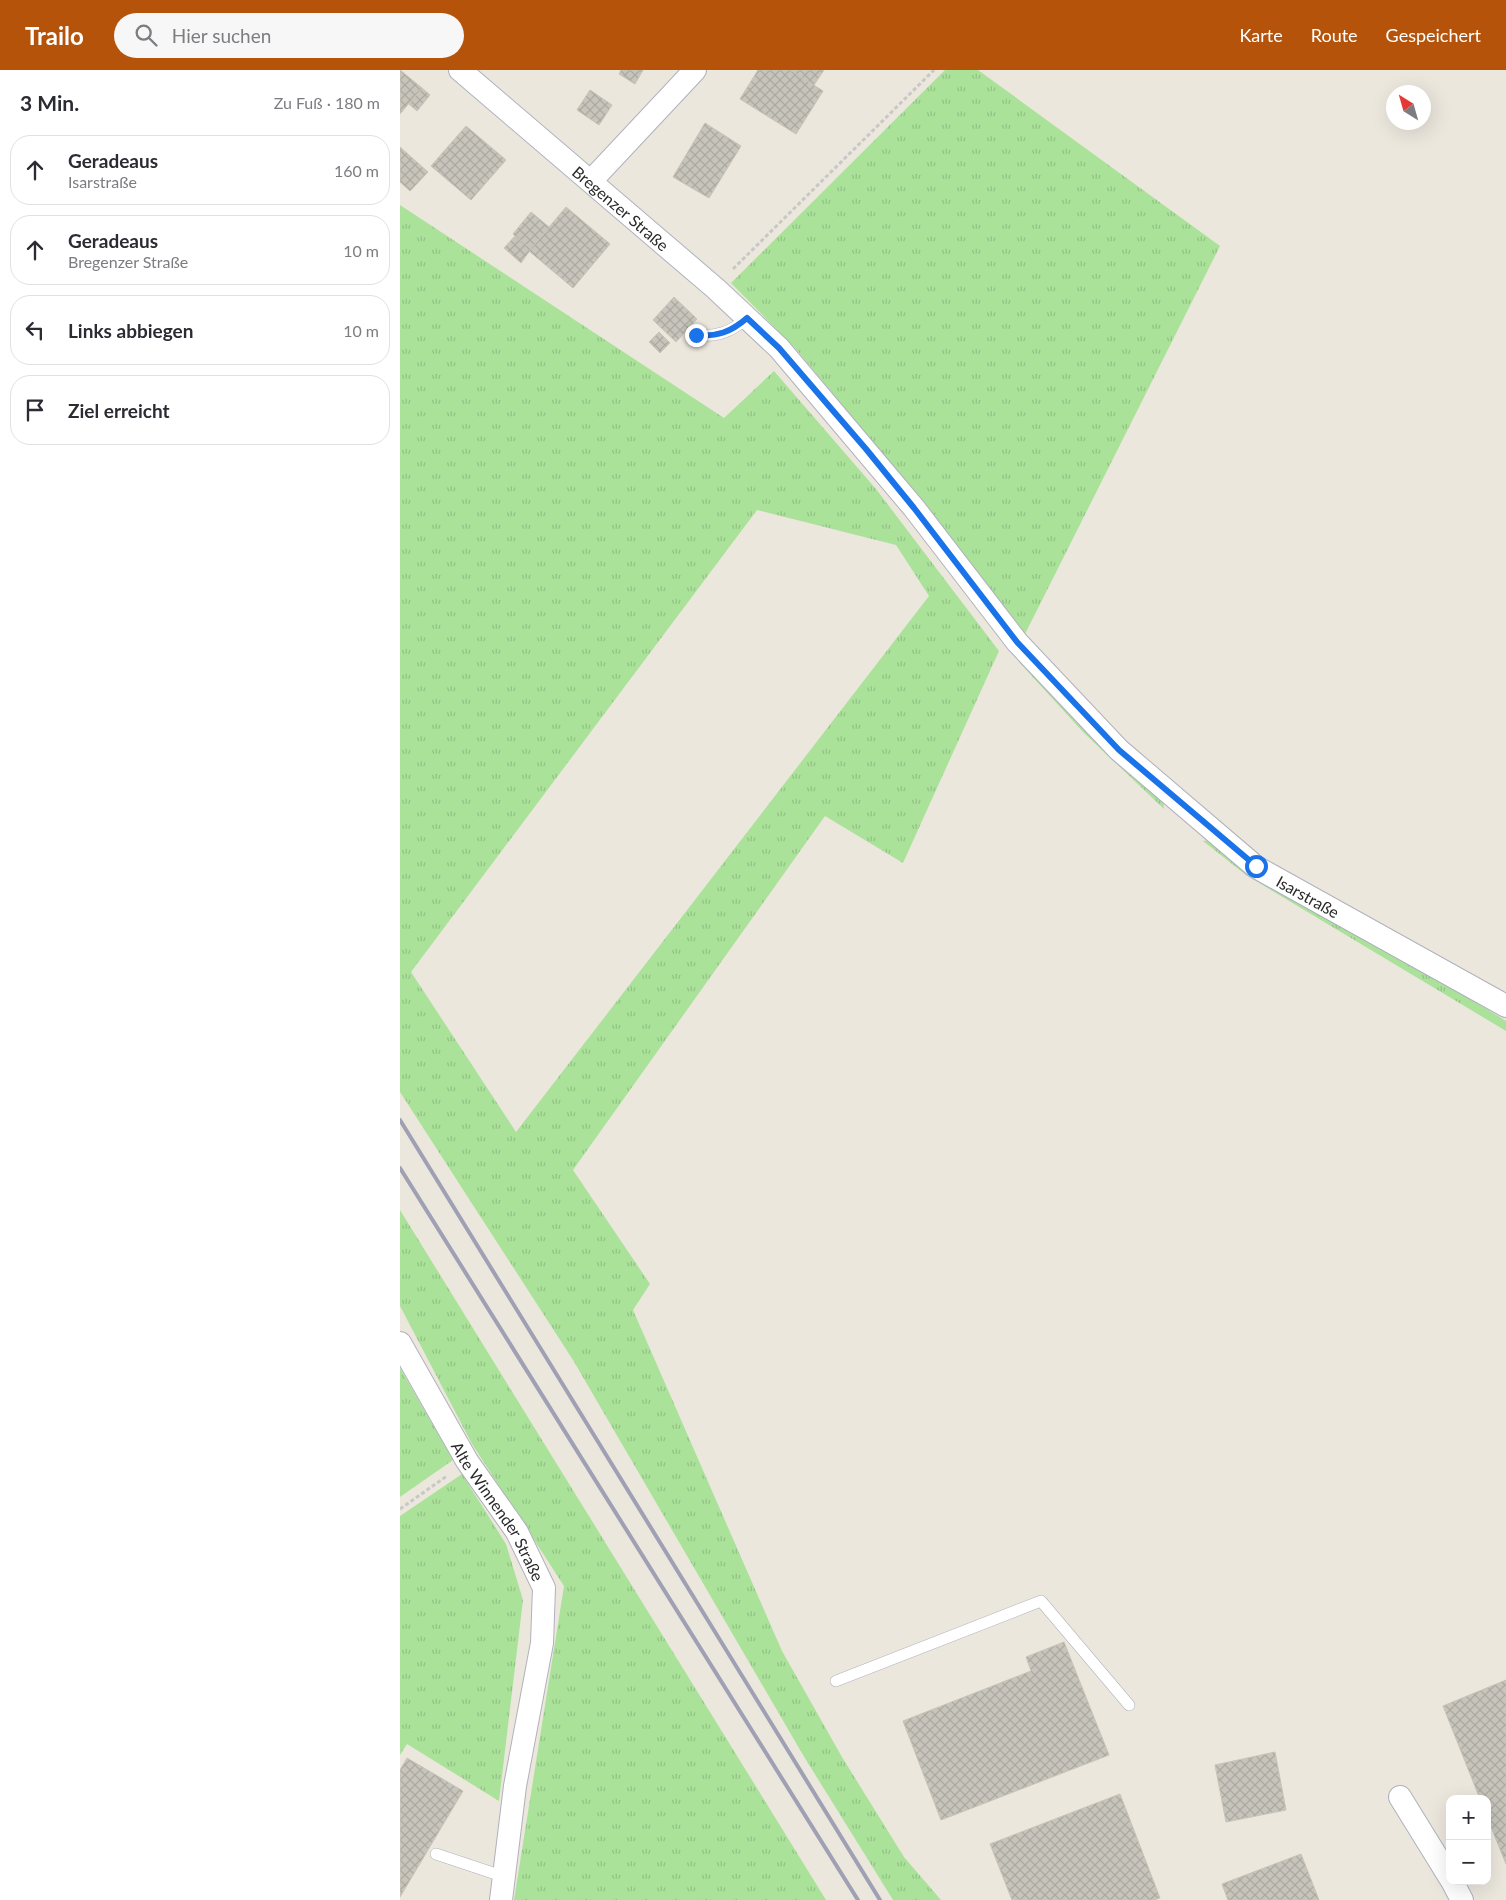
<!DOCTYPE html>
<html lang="de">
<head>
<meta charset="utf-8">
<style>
  body { margin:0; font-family:Lato,sans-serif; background:#f7f7f7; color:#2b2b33 }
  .controls { position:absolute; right:15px; bottom:15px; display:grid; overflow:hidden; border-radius:10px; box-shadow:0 5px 20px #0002 }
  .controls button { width:45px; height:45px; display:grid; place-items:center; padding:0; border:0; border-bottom:1px solid #e1e1e2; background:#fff; color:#2b2b33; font:25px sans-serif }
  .compass { position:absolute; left:986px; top:15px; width:45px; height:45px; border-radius:50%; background:#fff; box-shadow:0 5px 20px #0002; rotate:323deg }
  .stop { position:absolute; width:15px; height:15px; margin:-11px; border:4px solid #1a73e8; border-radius:50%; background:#fff }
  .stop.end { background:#1a73e8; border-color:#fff; box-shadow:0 1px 5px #0008 }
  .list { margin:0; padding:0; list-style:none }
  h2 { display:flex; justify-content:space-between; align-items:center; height:65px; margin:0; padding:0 20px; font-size:21px }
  h2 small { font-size:16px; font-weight:400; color:#7c7c81 }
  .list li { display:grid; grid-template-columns:32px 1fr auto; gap:15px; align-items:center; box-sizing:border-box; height:70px; margin:0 10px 10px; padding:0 10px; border:1px solid #e1e1e2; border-radius:20px }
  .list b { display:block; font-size:19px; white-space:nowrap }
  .list p { margin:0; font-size:16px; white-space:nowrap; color:#7c7c81 }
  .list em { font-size:16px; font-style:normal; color:#7c7c81 }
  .icon { flex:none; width:28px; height:28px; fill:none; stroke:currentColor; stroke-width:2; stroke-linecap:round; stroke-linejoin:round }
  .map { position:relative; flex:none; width:1106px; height:1830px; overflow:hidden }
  header { display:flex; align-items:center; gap:30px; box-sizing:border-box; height:70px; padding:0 25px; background:#b45309; color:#fff }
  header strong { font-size:24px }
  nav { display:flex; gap:28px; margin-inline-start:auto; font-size:18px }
  .search { width:350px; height:45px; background:#f7f7f7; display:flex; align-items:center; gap:12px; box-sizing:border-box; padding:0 18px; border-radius:28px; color:#7c7c81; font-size:19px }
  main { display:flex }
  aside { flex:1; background:#fff }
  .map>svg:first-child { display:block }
  .grass { fill:url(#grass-tufts); fill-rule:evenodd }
  .building { fill:url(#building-cross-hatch); stroke:#c7c3b6 }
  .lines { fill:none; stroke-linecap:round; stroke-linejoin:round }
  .lane-casing { stroke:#b0b1be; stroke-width:12 }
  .street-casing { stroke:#b0b1be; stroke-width:24 }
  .path { stroke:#c8c8c8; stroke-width:3; stroke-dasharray:4 2.5; stroke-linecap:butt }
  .lane { stroke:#fff; stroke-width:11 }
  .street { stroke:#fff; stroke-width:22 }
  .rail { stroke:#9fa0b4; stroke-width:4 }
  .route { stroke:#1a73e8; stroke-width:6 }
  .labels { text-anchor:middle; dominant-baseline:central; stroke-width:5; stroke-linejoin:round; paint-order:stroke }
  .street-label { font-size:16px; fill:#2a2a2a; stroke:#fff }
</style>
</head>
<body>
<header>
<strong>Trailo</strong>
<div class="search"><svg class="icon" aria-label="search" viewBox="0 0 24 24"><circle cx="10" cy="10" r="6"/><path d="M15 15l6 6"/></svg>Hier suchen</div>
<nav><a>Karte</a><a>Route</a><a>Gespeichert</a></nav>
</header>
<main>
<aside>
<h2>3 Min.<small>Zu Fuß · 180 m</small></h2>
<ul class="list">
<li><svg class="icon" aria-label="ahead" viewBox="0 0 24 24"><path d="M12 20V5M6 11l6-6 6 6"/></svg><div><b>Geradeaus</b><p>Isarstraße</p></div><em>160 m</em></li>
<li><svg class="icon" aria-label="ahead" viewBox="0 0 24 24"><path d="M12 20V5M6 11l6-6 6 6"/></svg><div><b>Geradeaus</b><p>Bregenzer Straße</p></div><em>10 m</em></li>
<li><svg class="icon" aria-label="left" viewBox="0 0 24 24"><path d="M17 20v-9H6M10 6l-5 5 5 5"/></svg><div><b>Links abbiegen</b></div><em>10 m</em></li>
<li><svg class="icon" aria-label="arrive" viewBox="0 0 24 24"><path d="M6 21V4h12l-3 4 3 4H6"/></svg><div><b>Ziel erreicht</b></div></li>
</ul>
</aside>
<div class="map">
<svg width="1106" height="1830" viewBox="0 0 1106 1830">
  <defs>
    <pattern id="grass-tufts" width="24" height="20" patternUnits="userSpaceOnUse" patternTransform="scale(1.25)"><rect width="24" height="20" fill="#aae29a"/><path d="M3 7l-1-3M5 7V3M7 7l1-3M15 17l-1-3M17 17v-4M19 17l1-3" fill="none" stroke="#92c285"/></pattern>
    <pattern id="building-cross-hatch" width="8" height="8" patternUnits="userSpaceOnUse" patternTransform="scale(1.25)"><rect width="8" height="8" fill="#c7c5bb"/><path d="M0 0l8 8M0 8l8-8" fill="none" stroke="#aba9a1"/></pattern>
  </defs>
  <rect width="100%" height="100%" fill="#ece7dd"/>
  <g class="grass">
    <path d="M545,0H578L820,176L623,568L522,432L396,279L331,213Z"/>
    <path d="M0,135L324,348L374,301L476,419L599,581L503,793L425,746L173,1100L250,1214L233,1240L382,1581L442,1687L504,1787L541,1830H493L403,1685L173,1290L0,1022ZM357,440L496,475L529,526L116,1062L11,902Z"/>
    <path d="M625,589L763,729L764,739L683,662L619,592Z"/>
    <path d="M812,770L1106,951V961L846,805L803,771Z"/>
    <path d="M0,1140L426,1830H114L164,1516L72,1374L0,1236Z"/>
    <path d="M0,1298L53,1390L0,1427Z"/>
    <path d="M62,1404L106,1474L123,1530L99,1731L7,1674L0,1685V1446Z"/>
  </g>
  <g class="building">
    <path d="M0,0L22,18L0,44Z"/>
    <path d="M221,0H243L235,14L219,4Z"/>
    <path d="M358,0H390L423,21L396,64L340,29Z"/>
    <path d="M390,0H424L414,15Z"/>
    <path d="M22,18L30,25L17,41L9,34Z"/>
    <path d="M190,20L212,35L199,55L177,40Z"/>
    <path d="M305,53L341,76L309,128L273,107Z"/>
    <path d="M66,56L106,90L71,130L31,96Z"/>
    <path d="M0,77L28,102L10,121L0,112Z"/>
    <path d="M166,137L210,174L173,218L129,181Z"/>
    <path d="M131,142L149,157L131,179L113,164Z"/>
    <path d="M115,166L131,179L121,193L104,178Z"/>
    <path d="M274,227L297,249L276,272L253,250Z"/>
    <path d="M259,262L270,273L260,283L249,272Z"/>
    <path d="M664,1572L709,1685L541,1750L503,1651L631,1601L626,1587Z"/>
    <path d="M1106,1610V1794L1087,1747V1729H1080L1043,1636Z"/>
    <path d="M875,1682L886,1740L826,1752L815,1695Z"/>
    <path d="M7,1688L63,1721L0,1827V1700Z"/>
    <path d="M720,1724L760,1828L754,1830H612L590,1774Z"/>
    <path d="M901,1784L919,1830H828L822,1814Z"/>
  </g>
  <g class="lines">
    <g class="lane-casing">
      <g id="lane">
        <path d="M296,265C317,267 331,262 347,248"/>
        <path d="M436,1611L641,1531L729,1635"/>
        <path d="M36,1784L105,1807"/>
      </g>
    </g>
    <g class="street-casing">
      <g id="street">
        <path id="s1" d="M60,0L315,218L379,278L514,438L617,572L719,680L856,797L1106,936"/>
        <path d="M191,111L295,0"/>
        <path id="s2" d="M0,1273L67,1391L117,1462L144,1518L142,1573L115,1716L101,1830"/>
        <path d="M1000,1727L1050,1808"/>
        <path d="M1052,1811L1062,1830"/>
      </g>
    </g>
    <g class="path">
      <path d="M333,199L534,0"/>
      <path d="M0,1439L47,1406"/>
    </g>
    <use href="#lane" class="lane"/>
    <use href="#street" class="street"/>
    <g class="rail">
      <path d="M0,1050L480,1830"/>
      <path d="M0,1098L458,1830"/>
    </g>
  </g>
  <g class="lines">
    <path class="route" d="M296,265C317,267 331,262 347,248L379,278L466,379L514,438L617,572L719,680L856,796"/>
  </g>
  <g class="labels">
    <g class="street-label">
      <text stroke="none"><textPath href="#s1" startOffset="212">Bregenzer Straße</textPath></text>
      <text stroke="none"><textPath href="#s1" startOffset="1190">Isarstraße</textPath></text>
      <text stroke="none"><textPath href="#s2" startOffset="195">Alte Winnender Straße</textPath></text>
    </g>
  </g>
</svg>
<div class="controls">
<button>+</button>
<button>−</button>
</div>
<svg class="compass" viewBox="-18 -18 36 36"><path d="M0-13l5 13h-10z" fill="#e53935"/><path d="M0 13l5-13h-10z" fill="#7c7c81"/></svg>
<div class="stop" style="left:856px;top:796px"></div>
<div class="stop end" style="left:296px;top:265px"></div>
</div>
</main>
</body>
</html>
